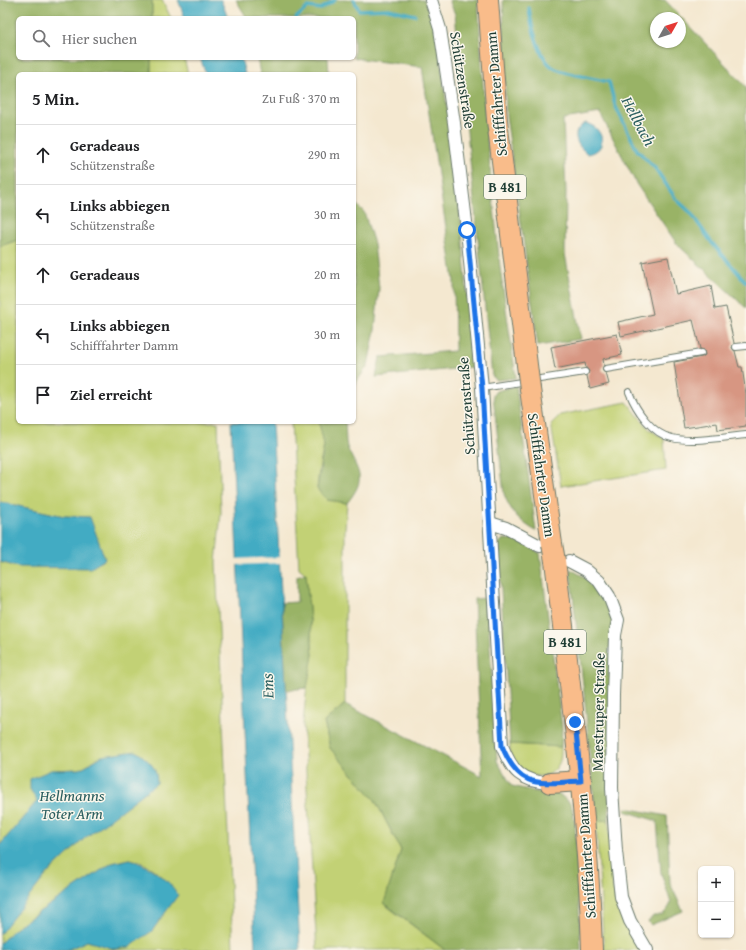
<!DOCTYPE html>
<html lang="de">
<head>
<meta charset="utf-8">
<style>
  body { margin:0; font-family:"Gentium Book Plus",serif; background:#f6f6f6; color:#202124 }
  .controls { position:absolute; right:12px; bottom:12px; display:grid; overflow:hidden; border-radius:6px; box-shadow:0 1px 3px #0004 }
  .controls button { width:36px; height:36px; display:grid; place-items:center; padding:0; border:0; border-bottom:1px solid #e0e0e0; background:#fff; color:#202124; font:20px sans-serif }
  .compass { position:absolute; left:650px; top:12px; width:36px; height:36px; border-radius:50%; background:#fff; box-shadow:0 1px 3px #0004; rotate:51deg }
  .stop { position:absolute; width:12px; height:12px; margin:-9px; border:3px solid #1a73e8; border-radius:50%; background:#fff }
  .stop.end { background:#1a73e8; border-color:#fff; box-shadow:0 1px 4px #0008 }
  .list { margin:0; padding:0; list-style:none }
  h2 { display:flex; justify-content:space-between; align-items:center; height:52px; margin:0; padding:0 16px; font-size:17px }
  h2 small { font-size:13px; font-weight:400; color:#757577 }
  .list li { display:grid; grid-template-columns:26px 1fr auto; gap:12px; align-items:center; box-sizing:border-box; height:60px; padding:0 16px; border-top:1px solid #e0e0e0 }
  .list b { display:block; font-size:15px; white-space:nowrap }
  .list p { margin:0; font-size:13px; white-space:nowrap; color:#757577 }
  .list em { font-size:13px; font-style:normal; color:#757577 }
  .icon { flex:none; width:22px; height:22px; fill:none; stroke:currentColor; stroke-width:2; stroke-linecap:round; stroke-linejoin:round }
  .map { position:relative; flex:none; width:746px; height:950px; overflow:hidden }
  .search { position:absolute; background:#fff; box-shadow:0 1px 3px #0004; left:16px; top:16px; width:340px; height:44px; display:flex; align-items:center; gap:10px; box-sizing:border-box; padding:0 14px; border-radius:6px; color:#757577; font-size:15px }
  .panel { position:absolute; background:#fff; box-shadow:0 1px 3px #0004; left:16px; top:72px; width:340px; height:352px; border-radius:6px }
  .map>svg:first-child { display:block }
  .green { fill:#c2d174; stroke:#708754 }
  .forest { fill:#99b366; stroke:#5c784d; fill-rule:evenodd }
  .water { fill:#43abc3; stroke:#31747c }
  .pier { fill:#f4e8d0 }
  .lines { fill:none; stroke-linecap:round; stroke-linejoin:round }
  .stream { stroke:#43abc3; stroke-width:3.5 }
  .building { fill:#d79682 }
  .lane-casing { stroke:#6a796b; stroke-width:8 }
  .street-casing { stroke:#6a796b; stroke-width:14 }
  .primary-casing { stroke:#6a796b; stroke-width:22 }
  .lane { stroke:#fff; stroke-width:6 }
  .street { stroke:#fff; stroke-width:12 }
  .primary { stroke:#f9bc8a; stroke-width:20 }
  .primary-bridge-casing { stroke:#6a796b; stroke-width:22; stroke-linecap:butt }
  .primary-bridge { stroke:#f9bc8a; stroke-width:20 }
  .route { stroke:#1a73e8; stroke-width:5 }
  .labels { text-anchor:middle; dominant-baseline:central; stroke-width:3; stroke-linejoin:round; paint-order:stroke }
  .shield { fill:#fbf7ec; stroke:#61756b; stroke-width:1 }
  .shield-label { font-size:14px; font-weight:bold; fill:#1f3d34 }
  .street-label { font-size:15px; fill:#1f3d34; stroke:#fbf7ec }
  .water-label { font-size:16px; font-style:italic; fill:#2a5e5f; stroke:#fbf7ec }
</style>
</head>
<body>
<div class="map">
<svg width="746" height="950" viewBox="0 0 746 950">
  <rect width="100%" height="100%" fill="#fbf7ec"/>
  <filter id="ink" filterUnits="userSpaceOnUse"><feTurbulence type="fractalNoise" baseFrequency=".025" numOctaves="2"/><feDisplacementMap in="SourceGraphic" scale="8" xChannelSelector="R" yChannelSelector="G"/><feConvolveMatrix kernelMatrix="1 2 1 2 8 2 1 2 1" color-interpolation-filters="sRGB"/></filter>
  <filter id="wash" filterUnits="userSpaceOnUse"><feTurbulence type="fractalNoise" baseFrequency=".012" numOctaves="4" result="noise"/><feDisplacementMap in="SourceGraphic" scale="16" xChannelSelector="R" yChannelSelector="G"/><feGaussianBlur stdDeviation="0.9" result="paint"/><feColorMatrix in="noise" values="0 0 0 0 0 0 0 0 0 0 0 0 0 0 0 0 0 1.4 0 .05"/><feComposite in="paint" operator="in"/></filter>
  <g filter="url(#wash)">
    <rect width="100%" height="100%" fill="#f4e8d0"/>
    <g class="green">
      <path d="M152,0H162L171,18H152Z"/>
      <path d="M151,58H184L188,74H151Z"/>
      <path d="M18,240V422H218L221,513L216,562L233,950H67L87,941L115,949L152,931L177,895C168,879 149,863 131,859C125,859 117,862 112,863L18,926L0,943V934L6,924L47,874L85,838L102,756L80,769L51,770L30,789L38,801L0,845V562L18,567L90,517L64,516L0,502V246Z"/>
      <path d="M627,402L649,429L664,439L666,470L561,486L551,424L560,415Z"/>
      <path d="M291,422H319L324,445L319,469L317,489L327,500L347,503L345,529V704L324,722L330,748L375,800L401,850L384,904L445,950H317L303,723L308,676L313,655L306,574L299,568Z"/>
      <path d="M510,744L561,747C561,752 561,761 558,765C547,786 514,774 510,754C510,751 510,747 510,744Z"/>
      <path d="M609,820L613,889L624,921L640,950H604L596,821Z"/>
    </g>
    <g class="forest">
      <path d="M0,0H152V18H18V58H151V74H18V240L0,246Z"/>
      <path d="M236,0H424L436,29L449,122L462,231L473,367L376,377L380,357L455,351L454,281L422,67L354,58V18H247Z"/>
      <path d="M449,0H478L485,119L500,267L516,378L497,380L492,376L455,14Z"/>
      <path d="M503,0H665L746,87V308L677,244L637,185L600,113L563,119L566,192L565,254L581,339L538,346L506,115ZM656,18H680V42H656Z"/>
      <path d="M257,58H328L329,74H260Z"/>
      <path d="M354,202L364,212L374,244L379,288L375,330L368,365L354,386Z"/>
      <path d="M516,386L536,531C520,522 510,511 504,494L493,395L496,391Z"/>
      <path d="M319,422H345C346,430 345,440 347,447C358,473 368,477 347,503L327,500L317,489L324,445Z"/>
      <path d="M503,539L516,540L540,553L562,728L561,747L510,744L499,554L498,545Z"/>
      <path d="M570,569C598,583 603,594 613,623L609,820L596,821L585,702Z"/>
      <path d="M306,573L313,655L307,688L286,690L282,603L297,602V576Z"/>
      <path d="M487,598L497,761L512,786L537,792L558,793L571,804L575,823L581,950H445L384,903L401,850L375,800L330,748L324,722L345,704L482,776L474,599Z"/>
      <path d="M626,808L667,816L670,883L683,911L651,925L648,922L653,916C663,916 667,912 671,903L661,873L657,821L625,811Z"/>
    </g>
    <g class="water">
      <path d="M178,0H221L228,18H185Z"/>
      <path d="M200,58H241L245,74H206Z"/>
      <path d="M586,123C603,127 610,150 588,154C576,146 569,131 586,123Z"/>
      <path d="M231,422H272L300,950H255Z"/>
      <path d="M0,502L64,516L90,517L105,559L91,568L18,567L0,562Z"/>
      <path d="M136,751C149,761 157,766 157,783L85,838L47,874L0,934V845L37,801L30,789V779L51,770L80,769L102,756Z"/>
      <path d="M130,859C149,867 167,876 178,895L152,931L130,947L115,949L87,941L67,950H0V943L18,926L112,863Z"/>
    </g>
    <path class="pier" d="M281,557L282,563L235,565V559Z"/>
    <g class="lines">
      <g class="stream">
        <path d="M354,0L359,10L389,9L415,15"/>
        <path d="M529,8C531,25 539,59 554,68C562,73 597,79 609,82L615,105L637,150L655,168L676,199L690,212L712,243L746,282"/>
        <path d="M296,18L308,7L321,9L335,0"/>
      </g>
    </g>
    <g id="blocks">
      <g class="building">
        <path d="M668,257L676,294L711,286L715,309L726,307L734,343L732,348L735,351L739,367H742L746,394V426L718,430L717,423L684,428L674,362L702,357L705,355L704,350L700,349L693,320L621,336L618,322L653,314L642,262Z"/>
        <path d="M617,334L622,355L603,359L604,365L602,370L606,373L609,384L590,389L587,376L589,371L586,368L585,363L555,369L551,347Z"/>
      </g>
    </g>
  </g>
  <g filter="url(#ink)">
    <use href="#blocks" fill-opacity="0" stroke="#6a796b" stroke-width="1"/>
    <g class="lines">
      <g class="lane-casing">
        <g id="lane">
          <path d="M736,347L746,346"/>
          <path d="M606,369L701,353"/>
          <path d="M482,388L585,372"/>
          <path d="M629,392C636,410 652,434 672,438C691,443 726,437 746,435"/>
        </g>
      </g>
      <g class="street-casing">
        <g id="street">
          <path d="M431,0L440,29L454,123L467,230L482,388L502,746C512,771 521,782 550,783"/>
          <path d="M490,523L506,528L540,546"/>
          <path d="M569,561L586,570L599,581L609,596L618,620L615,635L613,695L612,788L616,851L621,897L630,921L647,950"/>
        </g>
      </g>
      <g class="primary-casing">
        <g id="primary">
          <path d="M488,0L497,120L528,373"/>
          <path d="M530,389L552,544"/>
          <path d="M555,561C571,691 588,820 592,950"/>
          <path d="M550,783L581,781"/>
        </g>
      </g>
      <use href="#lane" class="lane"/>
      <use href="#street" class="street"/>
      <use href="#primary" class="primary"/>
      <g class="primary-bridge-casing">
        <g id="primary-bridge">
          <path d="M528,373L530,389"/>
          <path d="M552,544L555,561"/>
        </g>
      </g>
      <use href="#primary-bridge" class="primary-bridge"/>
    </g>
  </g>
  <g class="lines" filter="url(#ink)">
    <path class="route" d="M467,230L482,388L502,746C520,791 540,783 581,781L575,722"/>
  </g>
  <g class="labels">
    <g class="shield">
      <rect x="484" y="175" width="42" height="24" rx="3"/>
      <rect x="544" y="630" width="42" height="24" rx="3"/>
    </g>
    <g class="shield-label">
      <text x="505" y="187">B 481</text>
      <text x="565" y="642">B 481</text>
    </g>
    <g class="street-label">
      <text transform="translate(463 80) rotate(81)">Schützenstraße</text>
      <text transform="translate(496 94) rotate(-95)">Schifffahrter Damm</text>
      <text transform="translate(466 406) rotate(-94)">Schützenstraße</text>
      <text transform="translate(542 475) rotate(82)">Schifffahrter Damm</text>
      <text transform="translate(598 712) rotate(-89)">Maestruper Straße</text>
      <text transform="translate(586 856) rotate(-94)">Schifffahrter Damm</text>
    </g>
    <g class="water-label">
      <text transform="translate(639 121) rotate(62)">Hellbach</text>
      <text transform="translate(267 686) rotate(-92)">Ems</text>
      <text x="72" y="795">Hellmanns<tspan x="72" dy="18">Toter Arm</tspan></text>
    </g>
  </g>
</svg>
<div class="controls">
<button>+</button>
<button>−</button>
</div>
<svg class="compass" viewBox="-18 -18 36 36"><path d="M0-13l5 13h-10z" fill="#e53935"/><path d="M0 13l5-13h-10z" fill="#757577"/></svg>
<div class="stop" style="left:467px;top:230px"></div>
<div class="stop end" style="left:575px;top:722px"></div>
<div class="search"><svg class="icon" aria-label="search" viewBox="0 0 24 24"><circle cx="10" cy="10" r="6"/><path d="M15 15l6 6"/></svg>Hier suchen</div>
<section class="panel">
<h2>5 Min.<small>Zu Fuß · 370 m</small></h2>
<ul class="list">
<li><svg class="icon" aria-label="ahead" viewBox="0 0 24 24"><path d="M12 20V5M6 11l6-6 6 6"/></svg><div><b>Geradeaus</b><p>Schützenstraße</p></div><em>290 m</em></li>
<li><svg class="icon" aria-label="left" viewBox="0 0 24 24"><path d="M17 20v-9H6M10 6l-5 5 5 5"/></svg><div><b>Links abbiegen</b><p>Schützenstraße</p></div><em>30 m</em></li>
<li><svg class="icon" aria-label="ahead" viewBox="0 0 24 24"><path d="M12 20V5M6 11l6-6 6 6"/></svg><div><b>Geradeaus</b></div><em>20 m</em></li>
<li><svg class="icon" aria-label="left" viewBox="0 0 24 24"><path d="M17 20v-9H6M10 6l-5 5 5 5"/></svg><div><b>Links abbiegen</b><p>Schifffahrter Damm</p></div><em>30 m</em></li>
<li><svg class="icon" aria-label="arrive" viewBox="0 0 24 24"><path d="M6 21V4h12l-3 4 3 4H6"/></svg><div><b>Ziel erreicht</b></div></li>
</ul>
</section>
</div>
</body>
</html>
